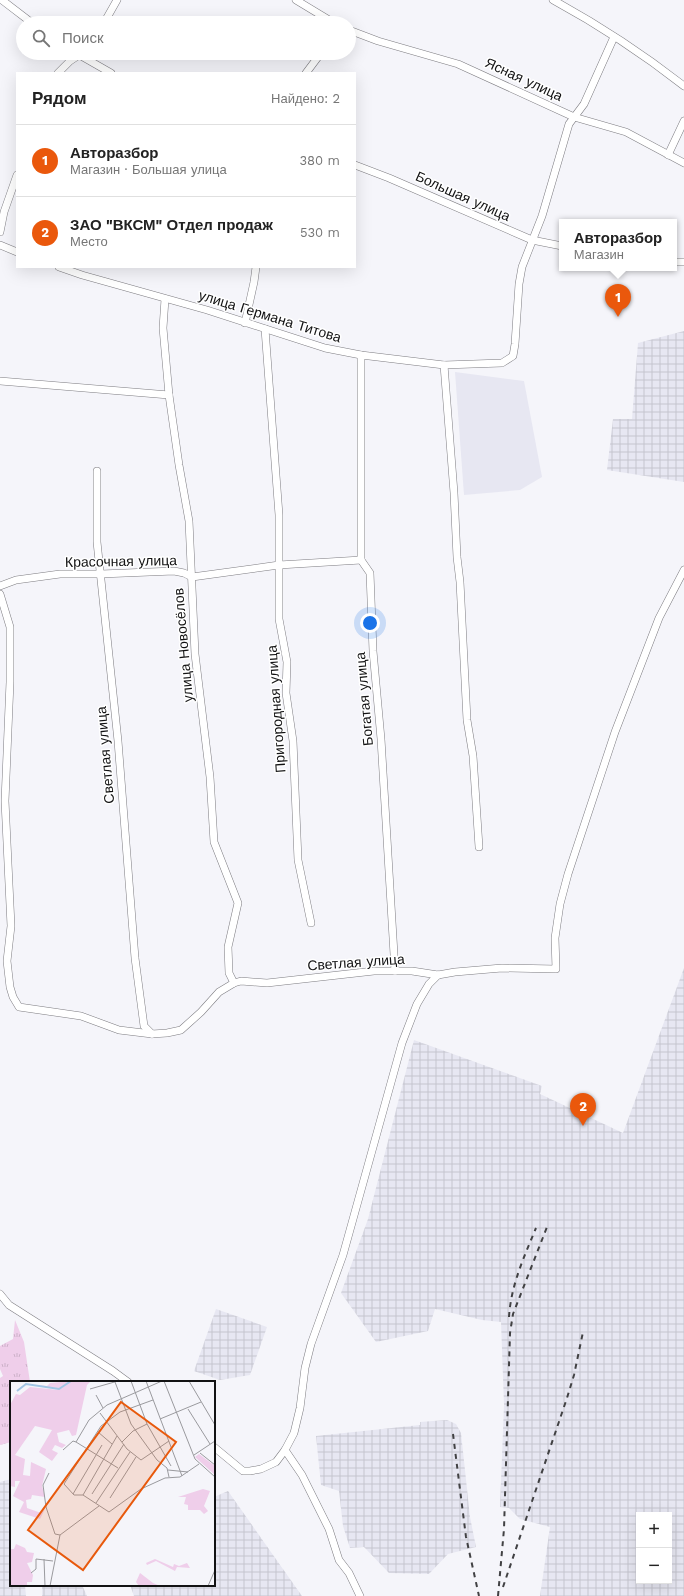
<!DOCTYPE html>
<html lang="ru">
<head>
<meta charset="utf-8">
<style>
  body { margin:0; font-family:"Work Sans",sans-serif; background:#f6f6f6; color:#222 }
  .controls { position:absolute; right:12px; bottom:12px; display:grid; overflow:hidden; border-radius:0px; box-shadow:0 4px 16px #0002 }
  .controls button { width:36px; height:36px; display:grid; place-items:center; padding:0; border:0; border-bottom:1px solid #e0e0e0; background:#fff; color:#222; font:20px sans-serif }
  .you { position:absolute; left:370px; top:623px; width:14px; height:14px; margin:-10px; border:3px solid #fff; border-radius:50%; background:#1a73e8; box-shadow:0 0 0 6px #1a73e833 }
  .badge { display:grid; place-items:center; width:26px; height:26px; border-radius:50%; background:#ea580c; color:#fff; font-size:13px; font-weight:700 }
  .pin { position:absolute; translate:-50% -33px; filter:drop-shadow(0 1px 2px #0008) }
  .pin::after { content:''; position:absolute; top:21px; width:14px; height:12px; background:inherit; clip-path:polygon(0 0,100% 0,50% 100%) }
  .popup { position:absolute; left:559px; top:219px; width:118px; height:52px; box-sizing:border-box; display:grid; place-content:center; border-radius:0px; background:#fff; filter:drop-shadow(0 1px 3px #0005); font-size:13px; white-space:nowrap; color:#767676 }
  .popup b { font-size:15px; color:#222 }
  .popup::after { content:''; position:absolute; left:50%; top:100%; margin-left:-8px; border:8px solid transparent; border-top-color:#fff }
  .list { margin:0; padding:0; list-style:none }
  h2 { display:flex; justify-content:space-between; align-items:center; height:52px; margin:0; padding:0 16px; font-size:17px }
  h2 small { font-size:13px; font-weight:400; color:#767676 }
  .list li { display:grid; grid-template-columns:26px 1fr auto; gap:12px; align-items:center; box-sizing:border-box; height:72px; padding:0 16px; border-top:1px solid #e0e0e0 }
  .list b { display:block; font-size:15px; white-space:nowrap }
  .list p { margin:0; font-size:13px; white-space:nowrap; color:#767676 }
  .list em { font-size:13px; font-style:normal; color:#767676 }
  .icon { flex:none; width:22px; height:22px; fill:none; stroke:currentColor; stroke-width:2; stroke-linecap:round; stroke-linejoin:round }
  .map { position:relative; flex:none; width:684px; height:1596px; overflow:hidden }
  .search { position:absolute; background:#fff; box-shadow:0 4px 16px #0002; left:16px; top:16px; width:340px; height:44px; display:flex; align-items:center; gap:10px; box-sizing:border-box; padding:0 14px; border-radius:22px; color:#767676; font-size:15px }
  .panel { position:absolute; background:#fff; box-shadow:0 4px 16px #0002; left:16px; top:72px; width:340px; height:196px; border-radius:0px }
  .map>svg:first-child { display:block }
  .built { fill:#e7e7f2 }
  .industrial { fill:url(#industrial-grid); fill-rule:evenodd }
  .grass { fill:url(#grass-tufts) }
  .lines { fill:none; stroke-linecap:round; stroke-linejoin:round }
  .minor-casing { stroke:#7d7c81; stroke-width:8 }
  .minor { stroke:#fff; stroke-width:7 }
  .rail { stroke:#414143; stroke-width:2; stroke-dasharray:5 5; stroke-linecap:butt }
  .labels { text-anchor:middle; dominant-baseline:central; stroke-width:3; stroke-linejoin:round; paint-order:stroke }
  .street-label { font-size:14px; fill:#121213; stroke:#fff }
  .inset-river { fill:none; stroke:#a1c5e4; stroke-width:2 }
  .inset-road { fill:none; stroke:#9a9a9e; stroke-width:1 }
  .view { fill:#e8590c; fill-opacity:0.15; stroke:#e8590c; stroke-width:2 }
  .inset-edge { fill:none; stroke:#121213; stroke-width:2 }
</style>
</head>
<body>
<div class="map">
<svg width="684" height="1596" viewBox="0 0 684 1596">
  <defs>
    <pattern id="industrial-grid" width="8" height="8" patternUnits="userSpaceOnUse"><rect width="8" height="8" fill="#e7e7f2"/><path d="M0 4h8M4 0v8" fill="none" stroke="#c5c5cf"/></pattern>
    <pattern id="grass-tufts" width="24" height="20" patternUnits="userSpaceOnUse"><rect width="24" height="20" fill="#efceea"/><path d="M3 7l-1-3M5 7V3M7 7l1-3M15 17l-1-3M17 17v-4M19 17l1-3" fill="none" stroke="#ccb0c8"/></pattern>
  </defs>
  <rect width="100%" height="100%" fill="#f5f5fa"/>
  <path class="built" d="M455,372L524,381L542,477L520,490L464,495Z"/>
  <g class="industrial">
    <path d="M684,331V482L607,470L613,419H632L638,343Z"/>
    <path d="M684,968V1596H540L550,1527L520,1519L509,1508L500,1507L504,1405L501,1322L482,1320L435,1309L428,1331L376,1342L341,1293L368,1219L414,1040L542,1086L540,1094L623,1133ZM639,1515H669V1581H639Z"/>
    <path d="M216,1309L267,1327L250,1375L220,1380L194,1371Z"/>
    <path d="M447,1420L456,1424L461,1433L470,1517L476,1547L448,1554L429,1574L389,1573L364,1547L350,1548L343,1526L339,1491L321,1485L316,1436L420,1425V1422Z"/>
    <path d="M11,1479V1585H25L26,1596H0V1482Z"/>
    <path d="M228,1491L302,1596H134L130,1585H214V1497Z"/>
    <path d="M42,1585H82L87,1596H42Z"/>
  </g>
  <path class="grass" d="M15,1320L24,1342L30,1382H11V1442L0,1445V1378L3,1376L0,1369V1346L13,1339Z"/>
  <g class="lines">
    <g class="minor-casing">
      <g id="minor">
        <path d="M2,0L32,23"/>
        <path d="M296,0L334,23"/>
        <path d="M553,0C599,25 643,54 684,86"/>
        <path d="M104,23L117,0"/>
        <path d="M349,30L378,41L458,64L574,117L626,132L684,163"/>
        <path d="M76,53L111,73"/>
        <path d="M58,73L70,61L82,53"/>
        <path d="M306,73L321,53"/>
        <path d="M668,155L684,121"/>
        <path d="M355,165L389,178L532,240L562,246"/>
        <path d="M0,232L4,212L17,175"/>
        <path d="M0,245L17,252"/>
        <path d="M674,262H684"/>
        <path d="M59,267L82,275L207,310L325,348L361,355L444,365L502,363L513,356L515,344L519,284L522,267L542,216L569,124L584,104L614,37"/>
        <path d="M165,299L163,328L169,395L179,465L189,521L195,654L210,777L214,842L238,903L228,947L229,973L234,983"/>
        <path d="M245,323L254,282L256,267"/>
        <path d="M265,329L279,515V619L287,662L286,693L293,741L298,860L311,923"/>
        <path d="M361,355V560L370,573L373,651L381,739L395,971"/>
        <path d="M444,365L454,493L457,557L460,582L467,720L473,756L479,847"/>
        <path d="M0,381L169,395"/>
        <path d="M97,471V542L118,741L135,958L144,1026L152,1034"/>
        <path d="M0,586L16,580L60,574H101L174,571L184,573L192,577L279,565L361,560"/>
        <path d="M0,594L10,627V682L5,801L11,926L7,961L10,987L13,997L19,1007L81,1016L119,1030L152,1034L167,1033L181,1030L201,1012L219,992L234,983L241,981L267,983L374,971H412L438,975L455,972L502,968L556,969L555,938L560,904L568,874L615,732L659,618L684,570"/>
        <path d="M0,1294L9,1305L113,1371L128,1382"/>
        <path d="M214,1447L243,1471H250L261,1469L276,1462L285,1450"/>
        <path d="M360,1596L349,1573L339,1560L329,1529L302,1475L285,1450L294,1433L300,1408L305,1368L311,1344L343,1255L402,1043L417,1004L429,984L438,975"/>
      </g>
    </g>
    <use href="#minor" class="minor"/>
    <g class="rail">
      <path d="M509,1317C511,1285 524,1257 536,1228"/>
      <path d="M453,1434L466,1537L479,1596"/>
      <path d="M503,1587L567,1398L574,1375L583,1332"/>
      <path d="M498,1596L504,1529L510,1333L513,1314L547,1227"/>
    </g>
  </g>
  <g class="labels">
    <g class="street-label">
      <text transform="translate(524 79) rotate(25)">Ясная улица</text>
      <text transform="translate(463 196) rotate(24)">Большая улица</text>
      <text transform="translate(270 316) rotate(17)">улица Германа Титова</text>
      <text transform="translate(121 561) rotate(-1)">Красочная улица</text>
      <text transform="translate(183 645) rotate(-95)">улица Новосёлов</text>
      <text transform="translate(364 699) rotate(-95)">Богатая улица</text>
      <text transform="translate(276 709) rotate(-94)">Пригородная улица</text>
      <text transform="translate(105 755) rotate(-95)">Светлая улица</text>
      <text transform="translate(356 962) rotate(-4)">Светлая улица</text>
    </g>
  </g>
  <g transform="translate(10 1381)">
    <rect width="205" height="205" fill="#f5f5fa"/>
    <path d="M61,0H81L77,4L66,54L62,55L59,49L47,52L49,61L56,64L52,67L45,64L42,69L48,72L42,80L29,71L42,49L25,45L5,74L15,78L13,94L20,95L21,81L36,88L32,105L35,116L22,114L21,118L16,119L17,127L31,132L35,128L30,138L9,131L14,121L3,115L10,100H5V106L0,105V24L6,13L10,14L20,6L49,9ZM6,163L15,167L17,171L24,172L22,181L17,182L23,194L22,201H17V205H0V168H4Z" fill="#efceea"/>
    <path d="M61,0L49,9L28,4L37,5L40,2ZM193,108L200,110L194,125L198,130L194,133L190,129H178V124L174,123L176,116H168ZM145,178L163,186L164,183L169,185L177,182L180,187L167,186L165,190L146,180L137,184L136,182ZM130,192L143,202L150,205H129L126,201Z" fill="#efceea"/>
    <path d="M189,73L205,85V94L185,76Z" fill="#efceea"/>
    <path class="inset-river" d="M7,10L16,3L49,8L61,0"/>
    <path class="inset-road" d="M121,0L137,43L161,85M136,0L172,95M154,0L185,78L205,96M179,0L205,44M105,1L121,43L147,79L157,87L159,96M80,8L108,0M86,14L93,27M143,19L110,31L91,45L54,103L64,114H73L99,131L131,108L155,97L170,96L189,83M178,28L200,63M90,32L117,68L131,79L159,60M150,38L191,21M88,51L102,63M66,61L108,87M112,61L123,50L137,43M53,69L63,60L66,61L79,39L97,24L152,0M190,72L205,84M184,74L205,60M158,89L178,91M39,92L33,104L36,126L45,153L50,154M63,113L92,64M82,113L114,63M73,114L107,55M100,117L126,76M86,122L120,71M34,178L35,205M21,192L26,188V178L43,180M40,205L50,154L89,125M198,205L205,189"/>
    <path class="view" d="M111,21L166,61L73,189L18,149Z"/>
    <rect width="205" height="205" class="inset-edge"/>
  </g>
</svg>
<div class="controls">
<button>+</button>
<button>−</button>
</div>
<div class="you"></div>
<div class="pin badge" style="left:618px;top:317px">1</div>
<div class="popup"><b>Авторазбор</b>Магазин</div>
<div class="pin badge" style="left:583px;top:1126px">2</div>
<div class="search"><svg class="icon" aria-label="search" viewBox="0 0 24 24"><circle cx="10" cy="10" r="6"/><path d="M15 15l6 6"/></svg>Поиск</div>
<section class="panel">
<h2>Рядом<small>Найдено: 2</small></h2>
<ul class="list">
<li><span class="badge">1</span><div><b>Авторазбор</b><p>Магазин · Большая улица</p></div><em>380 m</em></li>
<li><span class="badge">2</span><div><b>ЗАО &quot;ВКСМ&quot; Отдел продаж</b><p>Место</p></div><em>530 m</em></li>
</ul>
</section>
</div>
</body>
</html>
